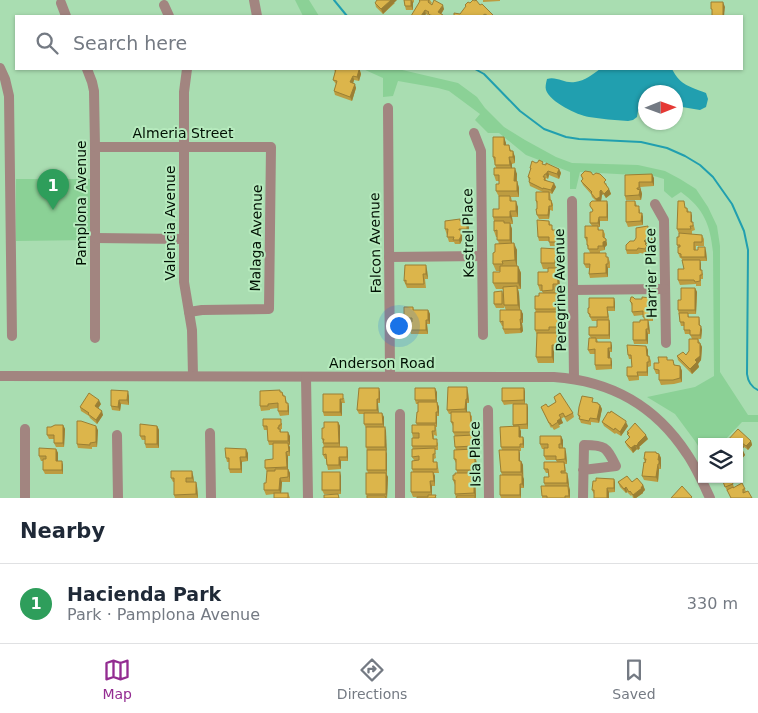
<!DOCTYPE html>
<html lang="en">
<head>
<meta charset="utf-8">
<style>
  body { margin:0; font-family:"DejaVu Sans",sans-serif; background:#f6f6f7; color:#1f2937 }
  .controls { position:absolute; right:15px; bottom:15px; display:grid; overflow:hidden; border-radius:0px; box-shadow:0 1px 4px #0004 }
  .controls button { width:45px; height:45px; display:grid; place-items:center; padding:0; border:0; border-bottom:1px solid #e0e1e3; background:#fff; color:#1f2937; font:25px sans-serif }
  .compass { position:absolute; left:638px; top:85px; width:45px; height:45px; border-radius:50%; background:#fff; box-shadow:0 1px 4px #0004; rotate:89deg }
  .you { position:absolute; left:398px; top:325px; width:18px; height:18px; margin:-12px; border:4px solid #fff; border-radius:50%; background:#1a73e8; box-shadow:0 0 0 8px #1a73e833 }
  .badge { display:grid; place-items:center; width:32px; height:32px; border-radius:50%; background:#932c91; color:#fff; font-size:16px; font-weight:700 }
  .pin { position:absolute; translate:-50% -41px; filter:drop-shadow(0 1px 2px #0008) }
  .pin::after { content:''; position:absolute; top:26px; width:18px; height:15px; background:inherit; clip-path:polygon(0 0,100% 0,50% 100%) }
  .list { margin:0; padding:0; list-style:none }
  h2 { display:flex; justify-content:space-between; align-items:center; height:65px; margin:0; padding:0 20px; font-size:21px }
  h2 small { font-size:16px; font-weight:400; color:#747a83 }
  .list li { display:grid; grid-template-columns:32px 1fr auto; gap:15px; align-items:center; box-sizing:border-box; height:80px; padding:0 20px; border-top:1px solid #e0e1e3 }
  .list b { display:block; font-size:19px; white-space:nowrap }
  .list p { margin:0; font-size:16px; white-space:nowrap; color:#747a83 }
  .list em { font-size:16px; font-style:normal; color:#747a83 }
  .icon { flex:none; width:28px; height:28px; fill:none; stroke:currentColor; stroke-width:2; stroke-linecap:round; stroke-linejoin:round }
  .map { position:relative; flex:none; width:758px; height:498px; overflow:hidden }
  .search { position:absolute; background:#fff; box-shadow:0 1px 4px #0004; left:15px; right:15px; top:15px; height:55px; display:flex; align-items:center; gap:12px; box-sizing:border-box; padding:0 18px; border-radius:0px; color:#747a83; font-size:19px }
  .sheet { height:145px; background:#fff }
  nav { display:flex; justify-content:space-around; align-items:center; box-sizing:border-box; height:70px; border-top:1px solid #e0e1e3; background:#fff; font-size:14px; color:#747a83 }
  nav a { display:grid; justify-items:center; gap:2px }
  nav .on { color:#932c91 }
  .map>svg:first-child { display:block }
  .green { fill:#8bd196 }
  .water { fill:#219faf }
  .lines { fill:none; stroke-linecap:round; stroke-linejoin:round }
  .stream { stroke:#219faf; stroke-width:2 }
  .minor { stroke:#a28580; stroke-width:10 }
  .wall { fill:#bd9c40 }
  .shaded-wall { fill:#9a7f34 }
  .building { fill:#dcb54b; stroke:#9a7f34 }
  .labels { text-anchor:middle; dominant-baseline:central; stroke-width:4; stroke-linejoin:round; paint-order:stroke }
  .street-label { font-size:14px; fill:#011003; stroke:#b6eabd }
</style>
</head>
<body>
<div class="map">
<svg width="758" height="498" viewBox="0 0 758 498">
  <rect width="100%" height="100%" fill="#a9ddb1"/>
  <g class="green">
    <path d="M295,0H309L319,16H303Z"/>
    <path d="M363,69H398L458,83L477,97L485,108L504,127L525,140L556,157L572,163L638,165L665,171L680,179L696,189L708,207L717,226L720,246V372L748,415H758V422H742L723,442H702V452L695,441L675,414L647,397L695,387L714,376L713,252C710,224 704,209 681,192L672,198L664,191V179L654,176L580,172L576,189H570V172L526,155L499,133H488L475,120L480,114L449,91L438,88L398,81L393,96L383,97V78Z"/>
    <path d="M16,179H90V240L16,241Z"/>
  </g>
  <path class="water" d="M600,69H672C681,86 689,86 706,93L708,99L706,107L700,110L676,106V92H646L645,107H642L638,111L637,117L633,120L628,121C615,120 601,119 589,117C577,115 550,102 546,90C545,87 546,83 547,79C557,76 565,84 575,82C585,81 593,74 600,69Z"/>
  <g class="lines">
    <g class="stream">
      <path d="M334,0L347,16"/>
      <path d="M475,69L484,74L520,111L544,129L566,137L579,139L641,142L667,148L685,156L700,165L713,177L732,204L744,231L748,250L747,374C748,382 751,387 758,390"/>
    </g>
    <g class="minor">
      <path d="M254,0L257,16"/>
      <path d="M61,3L66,16"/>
      <path d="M164,5L169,16"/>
      <path d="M0,68L5,79L9,96L12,336"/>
      <path d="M87,69L92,82L94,91L95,147V338"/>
      <path d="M187,69L184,92V282L192,330L193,376"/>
      <path d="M388,108L390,376"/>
      <path d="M474,133L481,151L483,335"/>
      <path d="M95,147H271L269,309L202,310L189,312"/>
      <path d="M572,201L574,378"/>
      <path d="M655,204L664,220L666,343"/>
      <path d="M95,238L184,239"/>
      <path d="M389,257L482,256"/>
      <path d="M573,290L665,289"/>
      <path d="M0,376L554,377C611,381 655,405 687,454C696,467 703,483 710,498"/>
      <path d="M306,377L308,498"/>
      <path d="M488,410L489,498"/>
      <path d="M25,429V498"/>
      <path d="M210,433L211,498"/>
      <path d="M117,435L118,498"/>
      <path d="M400,498V414"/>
      <path d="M583,498L584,445C606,445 606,447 616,466L583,470"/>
    </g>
  </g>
  <g class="wall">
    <path d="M404,0H414V3L413,2V10H406L405,6Z"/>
    <path d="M420,0H430L432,3L431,4L444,9L441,14L444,16H429L426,14L420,2Z"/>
    <path d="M483,0H500V1L483,2Z"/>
    <path d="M375,3H395L383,14L376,7Z"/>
    <path d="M334,69H360V71L361,74L359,81L354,80L353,83L356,88L352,101L335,95L334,91L336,84L333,80L335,72Z"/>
    <path d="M504,137L506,145L512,151L515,157V163L512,164V168L517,174V181L519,188V197H511L512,201L518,207V217H512L513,224H510L512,229V243L517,250V266H518L521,273V289H518L519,293L520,310L523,314V323H522L523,331L521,333L505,334L503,329V326H502L500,322L506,310L504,306V308H496L494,304L502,291L503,294V289H496L493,283L500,272V271H496L493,264L495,252L499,244L497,237H496L494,231V221L493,217L499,209V197L496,191L499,184V181H496L494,175L496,168L493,157Z"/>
    <path d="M536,163L559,169L561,173L559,179L549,175L548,179L546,178V180L556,187L552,194L550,193L551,200L553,204V211L550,210L549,219H539L537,215V204L536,201L543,192L530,186L529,182V181L528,177L531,171L530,168Z"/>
    <path d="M581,175H593L607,184L606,185L609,189L611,194L606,198L603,194L602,195L601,201L608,205V221H600V227H598L599,230H603L605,234V238L607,243V245L605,247V250L600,251V253H590L587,245V242L585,238L592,226L590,223L593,211L590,206L596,201L592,197L591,194L583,185L581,181L583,180Z"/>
    <path d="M625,175L654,178V186L640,187L642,194L641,200H626L625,196Z"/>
    <path d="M635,201L637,206L640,210V213H642L643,217V225L628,227L626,222Z"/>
    <path d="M686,206V208H687L689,212L692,216V222L694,226L695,230L692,231V234H682L702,235L704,239V246H696V250L706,251L707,261H700L701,264V270L703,274V279H701V286H696V284L680,285L678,280L684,269L683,261L681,258H680L678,253V248L677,245L679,234L677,229Z"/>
    <path d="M460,221L469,225V233H462V240L460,244H455L454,242H449L445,229Z"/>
    <path d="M543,221H549L553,230H559L560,234V246H550L549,241H539L538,237Z"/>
    <path d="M649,230V231L653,234L654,239L649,245L648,243L646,244L648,250L646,254L640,253L638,254H627L626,250L634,241Z"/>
    <path d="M558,249L561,255L560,265H557V268L559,274L560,290L555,291V293H558L560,299V307H558V312H559L561,319V333H552H557L559,340V351H554V363H538L536,357L537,335L535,330L536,312L535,309L539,296L543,293L542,291H540L538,285L548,272V269H543L541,263Z"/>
    <path d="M608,257L610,262V268H608V277L590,278L589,274L590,268H586L584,264Z"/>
    <path d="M427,270L428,279H425L426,288H407L404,281Z"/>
    <path d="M695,288L697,292L696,314H688L689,317H699L700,321V326L702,330L701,339H692L690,334H685L684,330V326H681L680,322L679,315L678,310L681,300Z"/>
    <path d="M614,298L615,303V311H608L610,324V339H597L598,342L612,346V352H610V358L612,362V369L596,370L595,365V354H590L588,350L591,338L589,335L597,327V321H592L588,313Z"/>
    <path d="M635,299L653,302V321H648L649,324L650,334H648V344H634L633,340L644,320L643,315L634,316L632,312V306L630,301Z"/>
    <path d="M413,307L414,310H428L430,314V324H427L428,334H411L408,322H406L404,318Z"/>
    <path d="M698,339L702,347L701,360L698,364L699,367L692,374L678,360L677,356L686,355Z"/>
    <path d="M646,346L648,350V356H649L651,361V366L648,367V376H639V380L629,381L627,376L632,367L631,359H629L628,355Z"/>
    <path d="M668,360L675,365L680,366L682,371V382L674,384L661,385L659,380V374H656L654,369L659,363Z"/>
    <path d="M524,388L525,392V404H527L528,408V429H520L521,437H523L524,441V448H521V451H519L520,454V461H521L523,465L524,488H521V498H501L500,495L502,475L501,472L502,450L501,447L513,427V404L504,405L502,401Z"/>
    <path d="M111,390L129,396V405L121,404L120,411L112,410L111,406Z"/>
    <path d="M280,390V392H282L284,396H285L287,403L289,407V415L280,416L278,411V408L270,409V410L261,411L260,406Z"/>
    <path d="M380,392V403H378V413L384,417V427L386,431V452L387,454V474H386L388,477L387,498H367L366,494L368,473L367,470V450L366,447V428L364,424V414H359L357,410Z"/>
    <path d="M437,392V402L439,407V416H437V427H436L437,436L434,435V439L438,443V450H435L436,458L434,459V462H437L438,467L439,473H434L435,476V486H432V495L437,498L413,497L411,492L413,472L412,469L414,460L412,457L413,449L412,446L413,438L412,433L417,425L416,423L418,412V404H416L415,400Z"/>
    <path d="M468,392L469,403H467V412L472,416V422H473L474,426L475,436H474L475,439V451H474L477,463V474H474L475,477L476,498H456L455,494V485L453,480L455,475L457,473L456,463L454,459L456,450L455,447V436L453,432V426L451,422V414H449L447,410Z"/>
    <path d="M323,394L344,398L345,403H342V416H324L323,412Z"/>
    <path d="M554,397L573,413L574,417L567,422L564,417L561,419L563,423L559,425L560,427L554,430L552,427L551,428L541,407H548L556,402Z"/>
    <path d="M595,402L600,405L602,409L599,423L591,422V425L581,423L578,415Z"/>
    <path d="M101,404L98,408L103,415L97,424L90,418L89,416L81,411L80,407Z"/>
    <path d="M338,422L340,426V447L348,451V461H341V469L328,470L327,465L326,459H325L323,455L324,447L322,439L324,428Z"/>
    <path d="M602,422L628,426L621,436L616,433L615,434L604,426Z"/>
    <path d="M282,423V429H281V432L290,436V445H289L290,456H288V469L290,473V482H282L281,493H288L290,498H274V494L266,495L264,490L266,483L267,472L265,468L273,459V445H269L268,441L267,430H264L263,426Z"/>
    <path d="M63,425L65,429L64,447H56L54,443V439H49L47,435L51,427Z"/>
    <path d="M157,426L159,430V448H146L145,444V440H142L140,436Z"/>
    <path d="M98,430L97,447H92V449L78,448L77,444Z"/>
    <path d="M627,432L648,439L639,447L640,448L638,450L637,449L633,453L627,446L625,442L629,438Z"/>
    <path d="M563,440V448L566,452L567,464H565L566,473L568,477L570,498H542V496L545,486L544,483L549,477L548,473H546L544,469L557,462L556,460H546L544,456V449H542L540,444Z"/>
    <path d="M751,441L752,445L748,450L744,447L741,450L743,451L745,455L739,462V442Z"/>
    <path d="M56,449L58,453V461L63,465V474H45L43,470V461H41L39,456Z"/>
    <path d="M248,453V461L242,462V473H230L229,469V462H227L226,458Z"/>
    <path d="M656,453L659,454L661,458L660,462L661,464V469H659L658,482L644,480L642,476L645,463L644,459Z"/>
    <path d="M193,475L194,482H196L197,486L198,498H175L174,495V482H173L171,478Z"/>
    <path d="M341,476V494H324L322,490Z"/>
    <path d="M614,479L615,483V492L594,494L592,490Z"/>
    <path d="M722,479H731L734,487L745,489L746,492L752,498H731L728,491H727Z"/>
    <path d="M618,482H632L643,485L645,490L643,492V493L636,498H633L632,495L631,496L627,492L626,493L620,487Z"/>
  </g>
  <g class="shaded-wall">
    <path d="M391,0H397L383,14L381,9Z"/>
    <path d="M411,0L413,2V10L411,6Z"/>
    <path d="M723,2L725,7L724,16H723Z"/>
    <path d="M443,5L444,9L440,16L438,12Z"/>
    <path d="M425,10L426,14L425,16H421Z"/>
    <path d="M358,69H360V71L361,74L359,81L357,77Z"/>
    <path d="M353,76L354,80L352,87L350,82Z"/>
    <path d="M355,84L356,88L352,101L350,97Z"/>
    <path d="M504,137L506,143V151L504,145Z"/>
    <path d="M513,151L515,157V163L513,157Z"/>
    <path d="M509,157L512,164V171L510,165Z"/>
    <path d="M515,168L517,174L516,188L514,181Z"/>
    <path d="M559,169L561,173L559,179L557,174Z"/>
    <path d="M548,171L549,175L548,179L546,174Z"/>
    <path d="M652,174L654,178V186L652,182Z"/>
    <path d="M517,181L519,188V197L517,191Z"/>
    <path d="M639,182L642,194L641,200L639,195L640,191Z"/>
    <path d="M554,183L556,187L552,194L551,190Z"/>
    <path d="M609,189L611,194L606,198L604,194Z"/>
    <path d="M601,190L603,194L602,195L601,201L598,204L596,199Z"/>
    <path d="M516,201L518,207V217L516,211Z"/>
    <path d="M607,201L608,205V221L607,217Z"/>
    <path d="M549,206L550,210L549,219L548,215Z"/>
    <path d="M510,211L512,217L513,224L510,217Z"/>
    <path d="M691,212L692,216V226L691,222Z"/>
    <path d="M642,213L643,217V225L641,221Z"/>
    <path d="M599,217L600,221V227L598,223Z"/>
    <path d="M467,221L469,225V233L467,229Z"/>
    <path d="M510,223L512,229V246L510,240Z"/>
    <path d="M461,230L462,234V240L460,244L459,240Z"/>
    <path d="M559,230L560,234V246L558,242Z"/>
    <path d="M653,234L654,239L649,245L648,241Z"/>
    <path d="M606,239L607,245L605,247V250L603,246V242Z"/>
    <path d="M646,239L648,243L646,244L648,250L646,254L645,249L644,241Z"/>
    <path d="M514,243L517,250V267L515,260Z"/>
    <path d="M705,247L706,251L707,261L705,257Z"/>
    <path d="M558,249L561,255L560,265L558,259Z"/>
    <path d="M555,259L559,274L560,290L558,284L557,270L555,263Z"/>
    <path d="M700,260L701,264V274L700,270Z"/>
    <path d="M606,264L608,268V277L606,273Z"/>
    <path d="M426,265L427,270L428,279L426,274Z"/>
    <path d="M518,266L521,273V289L518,283Z"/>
    <path d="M517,286L519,293L520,311L518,305Z"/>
    <path d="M695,288L697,292L696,314L695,310Z"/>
    <path d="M558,293L560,299V307L558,301Z"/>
    <path d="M614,298L615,303V311L614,307Z"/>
    <path d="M651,298L653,302V321L652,317Z"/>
    <path d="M556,301L558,307V315L556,309Z"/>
    <path d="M428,310L430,314V324L428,320Z"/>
    <path d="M521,310L523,314V323L521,319Z"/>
    <path d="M559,312L561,319V333L559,327Z"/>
    <path d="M520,319L522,323L523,331L521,333L520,329Z"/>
    <path d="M426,320L427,324L428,334L426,330Z"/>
    <path d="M609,320L610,324V339L609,335Z"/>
    <path d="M648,320L649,324L650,334L648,329Z"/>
    <path d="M701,326L702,330L701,339L700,335Z"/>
    <path d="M646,329L648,334V344L646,340Z"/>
    <path d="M557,333L559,340V351L557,345Z"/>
    <path d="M611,342L612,346V352L611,348Z"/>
    <path d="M700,343L702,347L701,360L698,364L699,367L692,374L690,369L695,360Z"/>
    <path d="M552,345L554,351V363L552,357Z"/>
    <path d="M646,346L648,350V361L647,356Z"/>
    <path d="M608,348L610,352V362L608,358Z"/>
    <path d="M611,358L612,362V369L611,365Z"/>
    <path d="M647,362L648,367V376L647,372Z"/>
    <path d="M680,366L682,371V382L680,378Z"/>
    <path d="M467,387L468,392L469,403L467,399Z"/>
    <path d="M379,388L380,392V403L379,399Z"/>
    <path d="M435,388L437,392V404L436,400Z"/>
    <path d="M524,388L525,392V404L524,400Z"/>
    <path d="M128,391L129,396V405L127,400Z"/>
    <path d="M340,399L342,403V416L340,412Z"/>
    <path d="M377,399L378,403L379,414L377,410Z"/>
    <path d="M466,399L467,403V414L465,409Z"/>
    <path d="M99,400L101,404L97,410L95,406Z"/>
    <path d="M119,400L121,404L120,411L118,407Z"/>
    <path d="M437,402L439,407V416L438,412Z"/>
    <path d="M288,403L289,407V415L288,411Z"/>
    <path d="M527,404L528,408V429L527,424Z"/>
    <path d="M600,405L602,409L599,423L597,419Z"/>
    <path d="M102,411L103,415L97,424L96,420Z"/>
    <path d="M436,412L437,416V427L436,423Z"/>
    <path d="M382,413L384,417V428L383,424Z"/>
    <path d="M561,418L563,423L559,425L557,421Z"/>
    <path d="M338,422L340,426V447L339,443Z"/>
    <path d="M473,422L474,426L475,436L473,432Z"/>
    <path d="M626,422L628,426L621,436L620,432Z"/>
    <path d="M63,425L65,429L64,447L63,443Z"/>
    <path d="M96,426L98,430L97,447L96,442Z"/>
    <path d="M157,426L159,430V448L157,444Z"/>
    <path d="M519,426L521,431V441L519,437Z"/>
    <path d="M385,427L386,431L387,452L385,447Z"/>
    <path d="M288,432L290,436V445L288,441Z"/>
    <path d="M474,435L475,439V451L474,446Z"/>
    <path d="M646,435L648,439L639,447L640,448L638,450L636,446L638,443Z"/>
    <path d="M561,436L563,440V448L561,444Z"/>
    <path d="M523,437L524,441V448L523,444Z"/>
    <path d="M751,441L752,445L748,450L746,446Z"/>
    <path d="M288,443L290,447V456L289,451Z"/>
    <path d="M742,443L744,447L740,452L739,446Z"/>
    <path d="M635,445L637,449L633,453L631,448Z"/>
    <path d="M347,447L348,451V461L347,457Z"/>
    <path d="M565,448L566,452L567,464L565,459Z"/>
    <path d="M56,449L58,453V465L56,461Z"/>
    <path d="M246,449L248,453V461L246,457Z"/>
    <path d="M474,449L475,454V460L477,463V474L475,470Z"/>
    <path d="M386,450L387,454V474L386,470Z"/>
    <path d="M519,450L520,454V465L519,461Z"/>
    <path d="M743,451L745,455L739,462V456Z"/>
    <path d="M286,452L288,456V469L290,473V482L287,467Z"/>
    <path d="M659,454L661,458V469L658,460Z"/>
    <path d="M240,457L242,462V473L241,469Z"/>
    <path d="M339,457L341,461V469L339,465Z"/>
    <path d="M62,461L63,465V474L62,470Z"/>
    <path d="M521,461L523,465V476L521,472Z"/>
    <path d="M658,464L659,469L658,482L656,477Z"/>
    <path d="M192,471L193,475L194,482L192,478Z"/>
    <path d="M340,472L341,476V494L340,490Z"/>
    <path d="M433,472L435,476V486L434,481Z"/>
    <path d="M386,473L388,477L387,498L386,494Z"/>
    <path d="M474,473L475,477L476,498L474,493Z"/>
    <path d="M567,473L568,477L569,486L570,490V498L569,496V487L567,483Z"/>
    <path d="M522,475L524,479V488L522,484Z"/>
    <path d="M280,478L282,482L281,494L279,490Z"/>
    <path d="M614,479L615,483V492L614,488Z"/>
    <path d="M430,481L432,486V496L431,492Z"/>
    <path d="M196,482L197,486L198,498L196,494Z"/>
    <path d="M520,484L521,488V498L520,495Z"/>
    <path d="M643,485L645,490L643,492V493L636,498H634L633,495Z"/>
    <path d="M626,487L627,492L626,493L624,489Z"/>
    <path d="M607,488L609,492V498H607Z"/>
  </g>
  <g class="building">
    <path d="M377,0H391L381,9L375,3Z"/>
    <path d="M404,0H411V6H405Z"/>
    <path d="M420,0H429L428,2L432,5L434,0L443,5L438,12L443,15L442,16H434L430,15L428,13L429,12L425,10L421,16H411L420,1H419Z"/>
    <path d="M473,0L475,1L476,0L480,5L482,4L494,16H488L485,14L482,16H454V13L460,14L466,6L465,5L468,2L470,3Z"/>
    <path d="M711,2H723V16H710H712V9H711Z"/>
    <path d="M336,69H358L359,70L357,77L353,76L350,82L355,84L350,97L334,91L337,81L333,80Z"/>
    <path d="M493,137H504V145H509L510,151H513V157H509L510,165H495V157H493Z"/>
    <path d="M539,160L543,162L542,164L546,165V163L559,169L557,174L548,171L546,174H545L543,177H545L544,180L554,183L551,190L543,188V189L529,182L530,178L528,177L531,168H530L532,161L536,163L538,162Z"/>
    <path d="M494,168H515L514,181H517V191H496V184H499V175H494Z"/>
    <path d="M585,171L591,172L593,175L596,173L600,174L606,180L604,182L609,189L604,194L601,190L600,191V197L596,199L591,193L592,192L581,181L583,179L581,175Z"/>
    <path d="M652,174V182H639V188H637V189L640,190L639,195L625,196V175Z"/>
    <path d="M536,192H549V200H551L552,206H549L548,215H537L536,209H537V201H536Z"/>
    <path d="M499,196H510V201H516V211H510V217H493V209H499Z"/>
    <path d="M592,201H607V217H599L598,223H590V212H592L593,210L590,206V203Z"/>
    <path d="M626,201H635V206H639V213H642L641,221L626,222Z"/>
    <path d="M678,201H684L685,208H687V212H691V222H693V226H690L691,229H677Z"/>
    <path d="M460,219V221H467V229H459V230H461V236L459,240H453L454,237H447L448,229H445V221Z"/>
    <path d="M537,220L549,221V225H552V230H559L558,242H549V237H538Z"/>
    <path d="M494,221H504V223H510V240H497V230L494,231Z"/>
    <path d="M585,226H598V230H603V237L606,239V241L603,242V246H598V249H588V245H587V237L585,238Z"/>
    <path d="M648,226V230L653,234L648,241L646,239L644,241L646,243L645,244L647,246L645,249L638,248L637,250H626V245L630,241H634L636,238V228Z"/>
    <path d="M679,233L702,235V242H694V250H698V247H705V257H681V254L678,253V247H680V245H677V237H679Z"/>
    <path d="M514,243L515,260L502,261L503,264H493V253L495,252V244Z"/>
    <path d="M541,248L558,249V259H555V263H541Z"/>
    <path d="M584,253H606V257H608V264H606V273L589,274L590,264H584Z"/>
    <path d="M682,260H700V270H702V275H700V281L695,282L694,280H678V269H684Z"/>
    <path d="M405,265H426V274H423L424,284H406V280L404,281Z"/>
    <path d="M500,266H518V283H493V272H500Z"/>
    <path d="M548,268H557L558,284H553V290L542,291V285H538V272H548Z"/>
    <path d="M517,286L518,305H504L503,287Z"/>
    <path d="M681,288H695V310H678V300H681Z"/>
    <path d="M502,291V304H494V292Z"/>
    <path d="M539,293H558V301H556V309H535V296H539Z"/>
    <path d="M631,297H633L635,299H642V297L651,298L652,317H643V311L632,312V303L630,301Z"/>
    <path d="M589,298H614V307H607L608,317H590V314L588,313V308H589Z"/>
    <path d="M404,307H413V310H428V320H426V330H410L408,322H412V318H404Z"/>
    <path d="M500,310H521V319H520L521,327L520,329H503V321L500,322Z"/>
    <path d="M535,312H559V327H549V330H535Z"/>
    <path d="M679,313H688V317H699V325L701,326L700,335H690V330H684V322H680Z"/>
    <path d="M597,320H609V335H589V327H597Z"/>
    <path d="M640,320H648V329H646V340H633V322H640Z"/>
    <path d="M537,333H557V345H552V357H536Z"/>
    <path d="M589,338H596V342H611V348H608V358H611V365H595V349L588,350Z"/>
    <path d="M689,339H698V343H700V356L695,360L697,362L690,369L677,356L683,352L686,355L689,351Z"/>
    <path d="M627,345L646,346L647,356H649V362H647V372H637L638,376H627V367H632L631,355H628Z"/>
    <path d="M658,357H667V360H673L674,365L680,366V378L673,380H659V370L654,369V363H659Z"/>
    <path d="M448,387H467V399H466L465,409L447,410Z"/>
    <path d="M359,388H379V399H377V410H357Z"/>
    <path d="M415,388H435L436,400H415Z"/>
    <path d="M502,388H524V400L502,401Z"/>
    <path d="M111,390L128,391L127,400H119L118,407L111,406Z"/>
    <path d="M280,390V392H282L283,396H285L286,403H288V411H278V403L268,404V406H260V391Z"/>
    <path d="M89,393L99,400L95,406L102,411L96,420L88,414L89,413L80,407Z"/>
    <path d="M560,393L573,413L565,417L563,413L559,415L561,418L557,421L558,422L552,426L550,423H549L541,407L546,404L548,407L556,402L554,397Z"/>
    <path d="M323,394H343V399H340V412H323Z"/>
    <path d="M582,396L593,398L592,402L598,403V404L600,405L597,419L590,418L589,421L579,419L580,416L578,415L579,407Z"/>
    <path d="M418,402H437L438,412H436V423H416L417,412H418Z"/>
    <path d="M513,404H527V424L513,425Z"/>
    <path d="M611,411L626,421V422L620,432L615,428L614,430L602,422L608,412L610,413Z"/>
    <path d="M451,412H470L471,422H473V432H453V422H451Z"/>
    <path d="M364,413H382L383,424H364Z"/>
    <path d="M263,419H281V425H279V427H278V429H280V432H288V441H268L267,426H263Z"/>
    <path d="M77,421H81L96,426V442L90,443V445L77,444Z"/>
    <path d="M324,422H338L339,443H323L324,439H322V428H324Z"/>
    <path d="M635,423L646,435L638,443V444L636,446L635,445L631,448L625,442L630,437L627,434L629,433L627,432Z"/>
    <path d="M140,424L157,426V444H145V436H140Z"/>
    <path d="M55,425H63V443H54V435H47V427H51Z"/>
    <path d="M412,425H435V431H432L433,439H437V446H412V438H419V433H412Z"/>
    <path d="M519,426V437H523V444H520V447H501L500,427Z"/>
    <rect x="366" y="427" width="19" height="20"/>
    <path d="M738,429L751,441L746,446L742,443L739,446V442H726Z"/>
    <path d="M474,435V446L455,447L454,436Z"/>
    <path d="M540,436H561V444H559V448H565V459L556,460V456H544V448H548V444H540Z"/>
    <path d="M273,443H288L289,451L286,452L287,467L265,468V460L273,459Z"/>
    <path d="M323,447H347V457H339V465H327L326,454L323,455Z"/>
    <path d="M39,448L56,449V461H62V470H43V459H46V456H39Z"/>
    <path d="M225,448L246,449V457H240L241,469H229V458H226Z"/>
    <path d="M435,448V454H433V462H437V469H412V461L419,460V456L412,457V449Z"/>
    <path d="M739,448L743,451L739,456Z"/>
    <path d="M474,449V459H475V470H456V459H454V450Z"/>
    <rect x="367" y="450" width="19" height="20"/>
    <path d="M499,450H519V461H521V472H501Z"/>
    <path d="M645,452H656V453L659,454L658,460H659V464H658L656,477L642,476L644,462L645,463L646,459H644Z"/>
    <path d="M544,462H564L565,471H561V473H567V483H544V477H549L548,469H544Z"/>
    <path d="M275,469H288V477L280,478L279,490H264V483H266L267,471H275Z"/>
    <path d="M171,471H192V478H186V482H196V494L174,495V478H171Z"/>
    <rect x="322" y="472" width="18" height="18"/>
    <path d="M411,472H433L434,481H430L431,492H411Z"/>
    <rect x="366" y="473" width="20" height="21"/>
    <path d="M455,473H474V493L455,494V480H453V475H455Z"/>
    <path d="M500,475H522V484H520V495H500Z"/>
    <path d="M627,476L632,482L637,478L643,485L641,488H642L633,495L630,491L629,492L626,487L624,489L618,482Z"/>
    <path d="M596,478L614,479V488H607V498H594V490H592L593,481H596Z"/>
    <path d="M722,479H731L733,484L725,487Z"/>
    <path d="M742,483L745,489H743V493L748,491L752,498H731L727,490L733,487V488Z"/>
    <path d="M541,486H568L569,496H565V498H547V496H542Z"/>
    <path d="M682,486L692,497L691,498H671Z"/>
    <rect x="274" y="493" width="14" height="5"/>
    <path d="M338,494L339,498H324V495Z"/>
    <path d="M428,495H436L435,498H417V497H428Z"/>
    <path d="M367,496H385L386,498H367Z"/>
    <path d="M457,496H475V498H456Z"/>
  </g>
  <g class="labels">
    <g class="street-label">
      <text x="183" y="133">Almeria Street</text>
      <text transform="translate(81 203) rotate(-90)">Pamplona Avenue</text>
      <text transform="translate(170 223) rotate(-90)">Valencia Avenue</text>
      <text transform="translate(468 233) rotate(-91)">Kestrel Place</text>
      <text transform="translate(256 238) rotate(-89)">Malaga Avenue</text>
      <text transform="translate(375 243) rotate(-91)">Falcon Avenue</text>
      <text transform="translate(651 273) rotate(-91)">Harrier Place</text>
      <text transform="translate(560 290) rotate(-91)">Peregrine Avenue</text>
      <text x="382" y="363">Anderson Road</text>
      <text transform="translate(475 454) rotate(-91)">Isla Place</text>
    </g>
  </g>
</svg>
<div class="controls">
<button><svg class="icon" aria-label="layers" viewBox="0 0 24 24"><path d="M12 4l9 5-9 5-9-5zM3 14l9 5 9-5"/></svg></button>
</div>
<svg class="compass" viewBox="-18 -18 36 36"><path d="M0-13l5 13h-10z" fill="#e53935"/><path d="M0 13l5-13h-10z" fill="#747a83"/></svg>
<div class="you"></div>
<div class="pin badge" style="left:53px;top:210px;background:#2e9e5b">1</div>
<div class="search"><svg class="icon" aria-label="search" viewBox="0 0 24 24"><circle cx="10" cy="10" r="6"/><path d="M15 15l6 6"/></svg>Search here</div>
</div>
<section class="sheet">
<h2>Nearby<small></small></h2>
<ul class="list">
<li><span class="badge" style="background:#2e9e5b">1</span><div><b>Hacienda Park</b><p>Park · Pamplona Avenue</p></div><em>330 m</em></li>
</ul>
</section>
<nav>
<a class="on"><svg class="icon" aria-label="map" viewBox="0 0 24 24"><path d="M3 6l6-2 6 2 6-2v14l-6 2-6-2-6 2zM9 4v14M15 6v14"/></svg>Map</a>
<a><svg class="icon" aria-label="directions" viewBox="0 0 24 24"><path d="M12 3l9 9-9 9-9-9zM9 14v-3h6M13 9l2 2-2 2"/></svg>Directions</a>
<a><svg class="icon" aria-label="saved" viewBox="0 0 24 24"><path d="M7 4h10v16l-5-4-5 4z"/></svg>Saved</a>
</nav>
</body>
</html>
